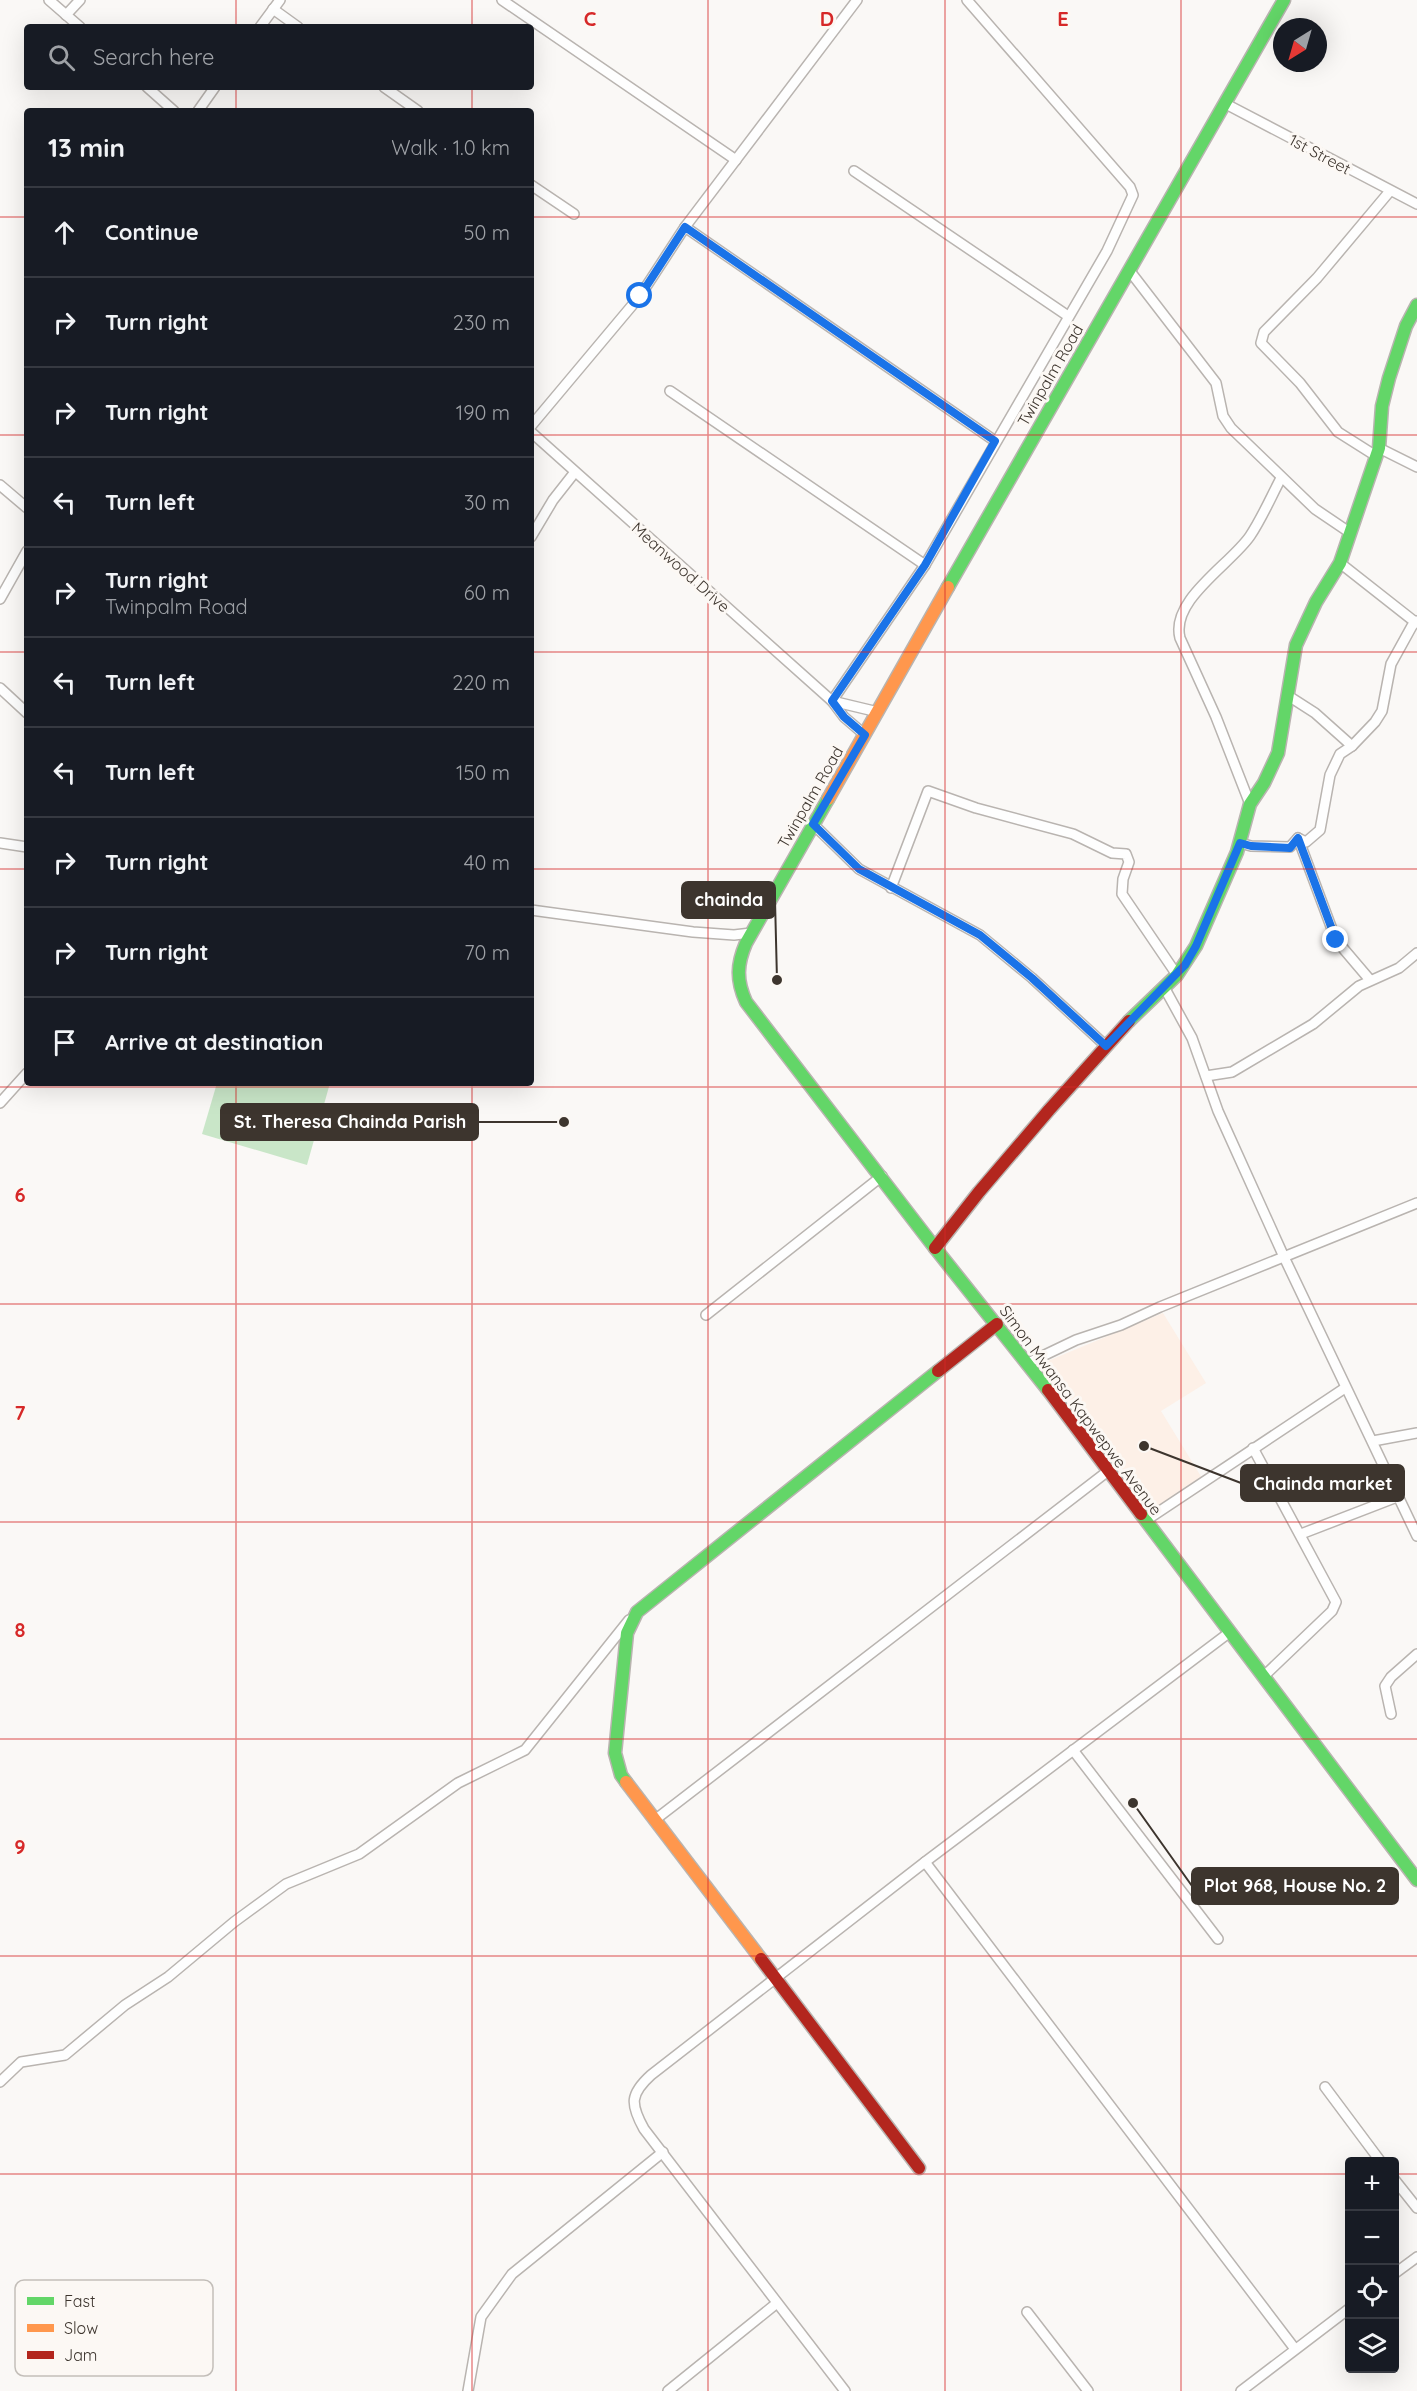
<!DOCTYPE html>
<html lang="en">
<head>
<meta charset="utf-8">
<style>
  body { margin:0; font-family:Quicksand,sans-serif; background:#242831; color:#f1f3f6 }
  .controls { position:absolute; right:18px; bottom:18px; display:grid; overflow:hidden; border-radius:6px; box-shadow:0 6px 24px #0002 }
  .controls button { width:54px; height:54px; display:grid; place-items:center; padding:0; border:0; border-bottom:2px solid #363941; background:#171b24; color:#f1f3f6; font:30px sans-serif }
  .compass { position:absolute; left:1273px; top:18px; width:54px; height:54px; border-radius:50%; background:#171b24; box-shadow:0 6px 24px #0002; rotate:217deg }
  .stop { position:absolute; width:18px; height:18px; margin:-14px; border:4px solid #1a73e8; border-radius:50%; background:#fff }
  .stop.end { background:#1a73e8; border-color:#fff; box-shadow:0 2px 6px #0008 }
  .list { margin:0; padding:0; list-style:none }
  h2 { display:flex; justify-content:space-between; align-items:center; height:78px; margin:0; padding:0 24px; font-size:26px }
  h2 small { font-size:20px; font-weight:400; color:#9ea1a6 }
  .list li { display:grid; grid-template-columns:39px 1fr auto; gap:18px; align-items:center; box-sizing:border-box; height:90px; padding:0 24px; border-top:2px solid #363941 }
  .list b { display:block; font-size:22px; white-space:nowrap }
  .list p { margin:0; font-size:20px; white-space:nowrap; color:#9ea1a6 }
  .list em { font-size:20px; font-style:normal; color:#9ea1a6 }
  .icon { flex:none; width:33px; height:33px; fill:none; stroke:currentColor; stroke-width:2; stroke-linecap:round; stroke-linejoin:round }
  .map { position:relative; flex:none; width:1417px; height:2391px; overflow:hidden }
  .search { position:absolute; background:#171b24; box-shadow:0 6px 24px #0002; left:24px; top:24px; width:510px; height:66px; display:flex; align-items:center; gap:15px; box-sizing:border-box; padding:0 21px; border-radius:6px; color:#9ea1a6; font-size:22px }
  .panel { position:absolute; background:#171b24; box-shadow:0 6px 24px #0002; left:24px; top:108px; width:510px; height:978px; border-radius:6px }
  .map>svg:first-child { display:block }
  .commercial { fill:#fdf0e7 }
  .green { fill:#c9e6c8 }
  .lines { fill:none; stroke-linecap:round; stroke-linejoin:round }
  .street-casing { stroke:#b9b4b0; stroke-width:12 }
  .fast-casing { stroke:#b9b4b0; stroke-width:15 }
  .slow-casing { stroke:#b9b4b0; stroke-width:15 }
  .jam-casing { stroke:#b9b4b0; stroke-width:15 }
  .street { stroke:#fefefe; stroke-width:9 }
  .fast { stroke:#63d668; stroke-width:12 }
  .slow { stroke:#ff974d; stroke-width:12 }
  .jam { stroke:#b3261e; stroke-width:12 }
  .route { stroke:#1a73e8; stroke-width:8 }
  .grid { fill:none; stroke:#d62828; stroke-width:1.5; stroke-opacity:0.55 }
  .labels { text-anchor:middle; dominant-baseline:central; stroke-width:6; stroke-linejoin:round; paint-order:stroke }
  .street-label { font-size:16px; fill:#3d352e; stroke:#fcf8f4 }
  .key { fill:#fcf8f4; stroke:#c3beb9; stroke-width:1.5 }
  .key-label { font-size:16px; fill:#3d352e }
  .grid-label { font-size:20px; text-anchor:middle; font-weight:bold; fill:#d62828; stroke:#fcf8f4; stroke-width:6; stroke-linejoin:round; paint-order:stroke }
  .leader { fill:none; stroke:#3d352e; stroke-width:2 }
  .callout-dot { fill:#3d352e; stroke:#fcf8f4; stroke-width:2 }
  .callout { fill:#3d352e; stroke:#3d352e; stroke-width:2 }
  .callout-label { font-size:18px; text-anchor:middle; font-weight:bold; fill:#fff }
</style>
</head>
<body>
<div class="map">
<svg width="1417" height="2391" viewBox="0 0 1417 2391">
  <rect width="100%" height="100%" fill="#faf8f6"/>
  <path class="commercial" d="M1163,1313L1206,1383L1161,1411L1205,1483L1155,1513L1043,1363Z"/>
  <path class="green" d="M217,1083H330L307,1165L202,1134Z"/>
  <g class="lines">
    <g class="street-casing">
      <g id="street">
        <path d="M49,0L80,27"/>
        <path d="M502,0L736,160"/>
        <path d="M273,9L298,27"/>
        <path d="M66,15L80,0"/>
        <path d="M260,27L280,0"/>
        <path d="M147,87L174,111"/>
        <path d="M384,87L418,111"/>
        <path d="M1224,103L1417,204"/>
        <path d="M198,111L215,87"/>
        <path d="M854,171L1068,316"/>
        <path d="M531,185L574,214"/>
        <path d="M685,227L995,441"/>
        <path d="M1129,270L1216,383L1223,416L1231,428L1315,509L1349,532"/>
        <path d="M670,391L925,565"/>
        <path d="M531,426L640,296L685,227L857,0"/>
        <path d="M531,432L832,701L844,717L865,735"/>
        <path d="M1379,448L1417,467"/>
        <path d="M1376,456L1338,432L1300,383L1261,343L1264,332L1317,278L1390,191"/>
        <path d="M0,485L27,508"/>
        <path d="M531,537L553,500L575,472"/>
        <path d="M1340,563L1415,622"/>
        <path d="M0,599L27,551"/>
        <path d="M0,688L27,713"/>
        <path d="M1287,695L1315,713L1352,746"/>
        <path d="M832,701L925,565L1107,251L1133,195L1130,187L967,0"/>
        <path d="M832,701L878,712"/>
        <path d="M1250,804L1216,717L1180,638C1170,600 1231,564 1250,536C1262,518 1271,497 1281,478"/>
        <path d="M813,824L859,869L980,935L1032,978L1106,1046"/>
        <path d="M1298,838L1336,940L1370,980"/>
        <path d="M0,843L27,847"/>
        <path d="M1240,843L1251,846L1290,847L1298,838L1306,842L1320,830L1330,775L1340,754L1352,746L1375,722L1382,711L1391,664L1412,626L1417,621"/>
        <path d="M891,888L928,791L976,808L1073,834L1112,853L1126,854L1129,862L1123,879L1122,894L1177,975"/>
        <path d="M531,910L693,932L734,935L751,933"/>
        <path d="M1164,987L1192,1038L1218,1111L1284,1257L1417,1536"/>
        <path d="M1206,1076L1232,1072L1313,1024L1359,986L1399,968L1417,953"/>
        <path d="M0,1103L27,1073"/>
        <path d="M706,1315L882,1176"/>
        <path d="M1028,1363L1076,1340L1121,1325L1160,1307L1417,1203"/>
        <path d="M1373,1441L1417,1433"/>
        <path d="M1253,1448L1336,1602L1332,1611L1263,1677"/>
        <path d="M1145,1521L1345,1388"/>
        <path d="M1301,1534L1397,1497"/>
        <path d="M1391,1714L1385,1686L1391,1677L1417,1654"/>
        <path d="M1073,1750L1218,1939"/>
        <path d="M656,1819L1108,1471"/>
        <path d="M925,1862L1295,2349"/>
        <path d="M0,2082L21,2062L65,2055L125,2005L168,1977L234,1922L286,1884L359,1854L458,1783L525,1750L629,1620"/>
        <path d="M1325,2087L1381,2162"/>
        <path d="M1394,2179L1417,2208"/>
        <path d="M1394,2274L1417,2257"/>
        <path d="M1027,2312L1088,2391"/>
        <path d="M468,2391L481,2317L512,2274L663,2152"/>
        <path d="M668,2391L777,2303"/>
        <path d="M845,2391L644,2129C630,2104 630,2094 651,2075L925,1862L1230,1632"/>
        <path d="M1241,2391L1350,2308"/>
      </g>
    </g>
    <g class="fast-casing">
      <g id="fast">
        <path d="M948,587L1284,0"/>
        <path d="M828,799L746,943C737,964 736,980 746,1002L935,1248L1048,1390"/>
        <path d="M1129,1021L1177,975L1196,946L1237,852L1250,804L1264,783L1278,753L1296,645L1316,602L1340,563L1379,448L1382,406L1389,378L1406,326L1417,305"/>
        <path d="M1141,1514L1417,1880"/>
        <path d="M626,1782L621,1775L615,1753L627,1633L637,1612L938,1371"/>
      </g>
    </g>
    <g class="slow-casing">
      <g id="slow">
        <path d="M828,799L948,587"/>
        <path d="M626,1782L761,1959"/>
      </g>
    </g>
    <g class="jam-casing">
      <g id="jam">
        <path d="M935,1248L979,1192L1049,1110L1129,1021"/>
        <path d="M938,1371L997,1324"/>
        <path d="M1048,1390L1141,1514"/>
        <path d="M761,1959L919,2168"/>
      </g>
    </g>
    <use href="#street" class="street"/>
    <use href="#fast" class="fast"/>
    <use href="#slow" class="slow"/>
    <use href="#jam" class="jam"/>
  </g>
  <g class="lines">
    <path class="route" d="M640,296L685,227L995,441L925,565L832,701L844,717L865,735L813,824L859,869L980,935L1032,978L1106,1046L1185,965L1196,946L1240,843L1251,846L1290,848L1298,838L1336,940"/>
  </g>
  <path class="grid" d="M236,0V27M472,0V27M708,0V2391M945,0V2391M1181,0V2391M236,87V111M472,87V111M0,217H27M531,217H1417M0,435H27M531,435H1417M0,652H27M531,652H1417M0,869H27M531,869H1417M236,1083V2391M472,1083V2391M0,1087H1417M0,1304H1417M0,1522H1417M0,1739H1417M0,1956H1417M0,2174H1350M1394,2174H1417"/>
  <g class="labels">
    <g class="street-label">
      <text transform="translate(1320 154) rotate(28)">1st Street</text>
      <text transform="translate(1050 375) rotate(-60)">Twinpalm Road</text>
      <text transform="translate(681 567) rotate(42)">Meanwood Drive</text>
      <text transform="translate(810 797) rotate(-60)">Twinpalm Road</text>
      <text transform="translate(1081 1410) rotate(53)">Simon Mwansa Kapwepwe Avenue</text>
    </g>
  </g>
  <rect x="15" y="2280" width="198" height="96" rx="9" class="key"/>
  <rect x="27" y="2297" width="27" height="8" fill="#63d668"/>
  <rect x="27" y="2324" width="27" height="8" fill="#ff974d"/>
  <rect x="27" y="2351" width="27" height="8" fill="#b3261e"/>
  <g class="key-label">
    <text x="64" y="2307">Fast</text>
    <text x="64" y="2334">Slow</text>
    <text x="64" y="2361">Jam</text>
  </g>
  <g class="grid-label">
    <text x="590" y="26">C</text>
    <text x="827" y="26">D</text>
    <text x="1063" y="26">E</text>
    <text x="20" y="1202">6</text>
    <text x="20" y="1420">7</text>
    <text x="20" y="1637">8</text>
    <text x="20" y="1854">9</text>
  </g>
  <path class="leader" d="M777 980L775 900M564 1122L478 1122M1144 1446L1241 1483M1133 1803L1192 1886"/>
  <g class="callout-dot">
    <circle cx="777" cy="980" r="6"/>
    <circle cx="564" cy="1122" r="6"/>
    <circle cx="1144" cy="1446" r="6"/>
    <circle cx="1133" cy="1803" r="6"/>
  </g>
  <g class="callout">
    <rect x="682" y="882" width="93" height="36" rx="6"/>
    <rect x="221" y="1104" width="257" height="36" rx="6"/>
    <rect x="1241" y="1465" width="163" height="36" rx="6"/>
    <rect x="1192" y="1868" width="206" height="36" rx="6"/>
  </g>
  <g class="callout-label">
    <text x="729" y="906">chainda</text>
    <text x="350" y="1128">St. Theresa Chainda Parish</text>
    <text x="1323" y="1490">Chainda market</text>
    <text x="1295" y="1892">Plot 968, House No. 2</text>
  </g>
</svg>
<div class="controls">
<button>+</button>
<button>−</button>
<button><svg class="icon" aria-label="locate" viewBox="0 0 24 24"><circle cx="12" cy="12" r="6"/><path d="M12 2v4M12 18v4M2 12h4M18 12h4"/></svg></button>
<button><svg class="icon" aria-label="layers" viewBox="0 0 24 24"><path d="M12 4l9 5-9 5-9-5zM3 14l9 5 9-5"/></svg></button>
</div>
<svg class="compass" viewBox="-18 -18 36 36"><path d="M0-13l5 13h-10z" fill="#e53935"/><path d="M0 13l5-13h-10z" fill="#9ea1a6"/></svg>
<div class="stop" style="left:640px;top:296px"></div>
<div class="stop end" style="left:1336px;top:940px"></div>
<div class="search"><svg class="icon" aria-label="search" viewBox="0 0 24 24"><circle cx="10" cy="10" r="6"/><path d="M15 15l6 6"/></svg>Search here</div>
<section class="panel">
<h2>13 min<small>Walk · 1.0 km</small></h2>
<ul class="list">
<li><svg class="icon" aria-label="ahead" viewBox="0 0 24 24"><path d="M12 20V5M6 11l6-6 6 6"/></svg><div><b>Continue</b></div><em>50 m</em></li>
<li><svg class="icon" aria-label="right" viewBox="0 0 24 24"><path d="M7 20v-9h11M14 6l5 5-5 5"/></svg><div><b>Turn right</b></div><em>230 m</em></li>
<li><svg class="icon" aria-label="right" viewBox="0 0 24 24"><path d="M7 20v-9h11M14 6l5 5-5 5"/></svg><div><b>Turn right</b></div><em>190 m</em></li>
<li><svg class="icon" aria-label="left" viewBox="0 0 24 24"><path d="M17 20v-9H6M10 6l-5 5 5 5"/></svg><div><b>Turn left</b></div><em>30 m</em></li>
<li><svg class="icon" aria-label="right" viewBox="0 0 24 24"><path d="M7 20v-9h11M14 6l5 5-5 5"/></svg><div><b>Turn right</b><p>Twinpalm Road</p></div><em>60 m</em></li>
<li><svg class="icon" aria-label="left" viewBox="0 0 24 24"><path d="M17 20v-9H6M10 6l-5 5 5 5"/></svg><div><b>Turn left</b></div><em>220 m</em></li>
<li><svg class="icon" aria-label="left" viewBox="0 0 24 24"><path d="M17 20v-9H6M10 6l-5 5 5 5"/></svg><div><b>Turn left</b></div><em>150 m</em></li>
<li><svg class="icon" aria-label="right" viewBox="0 0 24 24"><path d="M7 20v-9h11M14 6l5 5-5 5"/></svg><div><b>Turn right</b></div><em>40 m</em></li>
<li><svg class="icon" aria-label="right" viewBox="0 0 24 24"><path d="M7 20v-9h11M14 6l5 5-5 5"/></svg><div><b>Turn right</b></div><em>70 m</em></li>
<li><svg class="icon" aria-label="arrive" viewBox="0 0 24 24"><path d="M6 21V4h12l-3 4 3 4H6"/></svg><div><b>Arrive at destination</b></div></li>
</ul>
</section>
</div>
</body>
</html>
